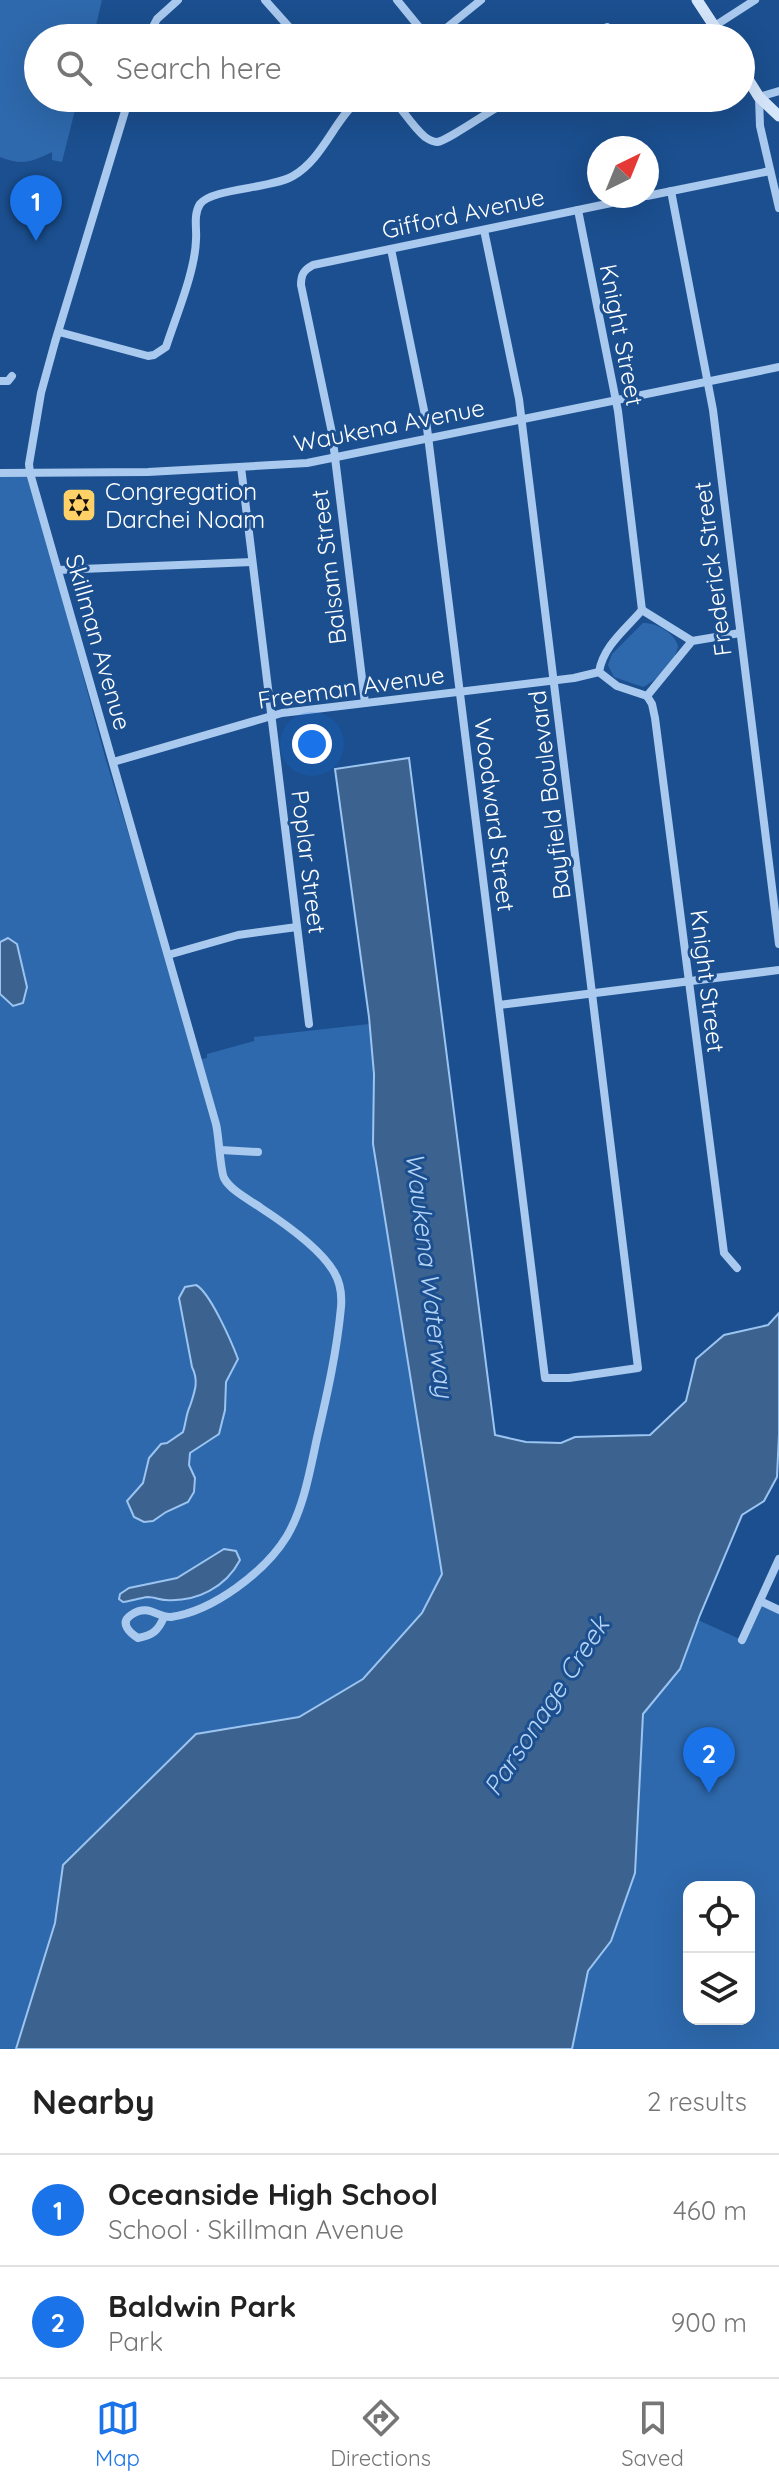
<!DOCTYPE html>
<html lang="en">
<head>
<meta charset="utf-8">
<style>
  body { margin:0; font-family:Quicksand,sans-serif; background:#f2f2f2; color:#222 }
  .controls { position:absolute; right:24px; bottom:24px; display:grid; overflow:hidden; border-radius:16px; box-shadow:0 8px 32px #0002 }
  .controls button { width:72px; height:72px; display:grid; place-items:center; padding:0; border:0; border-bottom:2px solid #e0e0e0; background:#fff; color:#222; font:40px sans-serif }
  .compass { position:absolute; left:587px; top:136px; width:72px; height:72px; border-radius:50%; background:#fff; box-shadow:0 8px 32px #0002; rotate:43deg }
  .you { position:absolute; left:312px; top:744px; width:28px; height:28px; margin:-20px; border:6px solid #fff; border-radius:50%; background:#1a73e8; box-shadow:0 0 0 12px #1a73e833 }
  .badge { display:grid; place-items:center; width:52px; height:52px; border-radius:50%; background:#1a73e8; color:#fff; font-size:26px; font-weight:700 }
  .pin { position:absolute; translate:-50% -66px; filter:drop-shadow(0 2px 4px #0008) }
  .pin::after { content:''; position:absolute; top:42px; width:28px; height:24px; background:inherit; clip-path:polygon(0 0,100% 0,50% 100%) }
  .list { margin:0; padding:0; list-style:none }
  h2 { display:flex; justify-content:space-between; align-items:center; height:104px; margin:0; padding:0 32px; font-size:34px }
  h2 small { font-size:26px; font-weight:400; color:#767676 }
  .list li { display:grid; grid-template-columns:52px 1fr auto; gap:24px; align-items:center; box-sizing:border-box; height:112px; padding:0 32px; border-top:2px solid #e0e0e0 }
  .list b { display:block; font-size:30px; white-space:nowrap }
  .list p { margin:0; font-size:26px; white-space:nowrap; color:#767676 }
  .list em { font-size:26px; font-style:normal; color:#767676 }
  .icon { flex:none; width:44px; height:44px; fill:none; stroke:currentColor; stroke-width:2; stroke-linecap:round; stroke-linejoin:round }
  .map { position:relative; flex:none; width:779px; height:2049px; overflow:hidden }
  .search { position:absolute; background:#fff; box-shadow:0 8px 32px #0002; left:24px; right:24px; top:24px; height:88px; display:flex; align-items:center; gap:20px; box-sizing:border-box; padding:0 28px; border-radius:44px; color:#767676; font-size:30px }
  .sheet { height:328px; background:#fff }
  nav { display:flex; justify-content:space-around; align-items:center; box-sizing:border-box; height:112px; border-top:2px solid #e0e0e0; background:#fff; font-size:22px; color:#767676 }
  nav a { display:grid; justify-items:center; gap:4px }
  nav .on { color:#1a73e8 }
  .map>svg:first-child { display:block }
  .green { fill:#2e69ad; fill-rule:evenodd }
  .water { fill:#3c6290; stroke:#9cc4f0; stroke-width:2 }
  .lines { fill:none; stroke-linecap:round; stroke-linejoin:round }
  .minor { stroke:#a9c9ee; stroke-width:8 }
  .secondary { stroke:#d6e6fa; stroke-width:11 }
  .labels { text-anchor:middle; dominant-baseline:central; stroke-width:6; stroke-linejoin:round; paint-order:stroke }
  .street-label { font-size:24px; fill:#fff; stroke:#1b4f8f }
  .poi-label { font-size:24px; fill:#fff; stroke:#1b4f8f; text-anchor:start }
  .water-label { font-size:26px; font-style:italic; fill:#b5d3f5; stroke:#1b4f8f }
</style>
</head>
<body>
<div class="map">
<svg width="779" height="2049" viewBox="0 0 779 2049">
  <rect width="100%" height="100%" fill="#1b4f8f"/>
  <g class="green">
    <path d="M0,0H102L93,38H38V98H78L62,162L52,160V152C32,162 22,166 0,157Z"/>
    <path d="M0,474L29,475L105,757L198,1060L207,1058V1054L254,1041V1037L369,1024L374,1074L447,1574L418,1648L63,1865L55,1923L16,2049H0Z"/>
    <path d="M643,623C658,623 674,633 678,646C676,661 656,681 643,687L614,677L608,665L612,654Z"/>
    <path d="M760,1601L779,1610V2049H572L588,1971L611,1941L635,1873L643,1714L680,1669L698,1620L742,1640ZM689,1887H749V2019H689Z"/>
  </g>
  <g class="water">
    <path d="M409,758L495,1435L526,1442L561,1443L575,1437L650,1435L686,1401L696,1359L724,1335L768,1325L779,1313V1434L777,1477L764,1501L742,1515L700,1615L680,1669L643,1714L635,1873L611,1941L588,1971L572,2049H16L55,1923L63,1865L196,1734L299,1717L363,1679L422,1613L442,1574L373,1144L374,1074L369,1017L335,769Z"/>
    <path d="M8,938L17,944L27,987L23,1003L13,1006L0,994V942Z"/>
    <path d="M196,1285C210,1292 232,1343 238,1359L226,1382L225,1410L219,1434L190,1453L189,1465L195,1478L194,1492L188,1502L166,1512L153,1521L144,1522L134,1517L127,1501L143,1483L149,1458L161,1444L167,1443L183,1432C186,1423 186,1414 190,1406C195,1391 199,1381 192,1367L179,1298L185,1287Z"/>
    <path d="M224,1549L236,1551L240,1560C226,1587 197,1602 166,1600C160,1600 154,1597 148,1597C139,1598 131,1601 123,1602L119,1599L120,1594L129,1588L177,1578Z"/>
  </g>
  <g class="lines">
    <g class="minor">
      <path d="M265,0L289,27L292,35L290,38"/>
      <path d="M397,0L428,38"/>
      <path d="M607,27L610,38"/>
      <path d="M147,38L157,19L178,0"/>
      <path d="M434,38L481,0"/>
      <path d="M696,38L755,0"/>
      <path d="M779,91L759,97L760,126L779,208"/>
      <path d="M129,98L55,342L41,393L29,464L30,473L216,1124C219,1136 220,1169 224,1178C231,1191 250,1200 261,1208C284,1223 320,1248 334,1272C340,1282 342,1295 341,1307C337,1351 327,1395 317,1438C310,1470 304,1507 287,1536C265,1572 213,1611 171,1617C157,1618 149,1603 131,1615C119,1623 130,1633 138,1638C153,1635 158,1631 164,1617"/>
      <path d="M392,98C403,110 413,127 425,137C428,139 433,142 437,142C448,141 497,105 514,98"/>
      <path d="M538,98C565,107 575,112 602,98"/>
      <path d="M128,102L172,98"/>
      <path d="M671,191L713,410L779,944"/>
      <path d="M647,196L770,171"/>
      <path d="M578,210L618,411L642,610"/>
      <path d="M391,249L426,420L545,1378H569L638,1368L519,399L484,230"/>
      <path d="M59,332L148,356L154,355L166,347C176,316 195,272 196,240C197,229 193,215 200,204C212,188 271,189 293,176C323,159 334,120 360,98"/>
      <path d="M0,381H8L12,376"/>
      <path d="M241,467L309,1024"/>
      <path d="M0,473L148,472L307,463L779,367"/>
      <path d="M58,570L252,562"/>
      <path d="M642,610C626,629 603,646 599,672L617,686L647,696"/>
      <path d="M642,610L692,641"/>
      <path d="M647,696L652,704L655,718L724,1253L737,1268"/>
      <path d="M647,696L692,641L740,633"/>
      <path d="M365,703L332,433L301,285C301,274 304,270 313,265L645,196"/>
      <path d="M113,762L282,713L574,678L599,672"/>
      <path d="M168,955L238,935L297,927"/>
      <path d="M499,1005L779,970"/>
      <path d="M221,1150L258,1152"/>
      <path d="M760,1601L779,1610"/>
      <path d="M742,1640L779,1559"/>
    </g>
    <g class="secondary">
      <path d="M697,0L722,38"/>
      <path d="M741,68L759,97L779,116"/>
    </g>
  </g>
  <defs>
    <g id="synagogue-square" transform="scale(1.8)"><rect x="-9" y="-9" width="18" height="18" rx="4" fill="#ffd166" stroke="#1b4f8f"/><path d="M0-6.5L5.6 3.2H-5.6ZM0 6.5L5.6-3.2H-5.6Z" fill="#111"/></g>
  </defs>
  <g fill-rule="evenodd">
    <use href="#synagogue-square" x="79" y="505"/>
  </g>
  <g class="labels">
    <g class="street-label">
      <text transform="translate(463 213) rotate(-12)">Gifford Avenue</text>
      <text transform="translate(622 335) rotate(79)">Knight Street</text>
      <text transform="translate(389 425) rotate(-11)">Waukena Avenue</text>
      <text transform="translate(328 567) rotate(-97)">Balsam Street</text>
      <text transform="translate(712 569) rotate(-97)">Frederick Street</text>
      <text transform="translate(99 642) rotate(74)">Skillman Avenue</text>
      <text transform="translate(351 687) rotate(-8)">Freeman Avenue</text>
      <text transform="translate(549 795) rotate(-97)">Bayfield Boulevard</text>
      <text transform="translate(495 815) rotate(83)">Woodward Street</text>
      <text transform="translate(309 862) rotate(83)">Poplar Street</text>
      <text transform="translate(708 981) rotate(83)">Knight Street</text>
    </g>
    <g class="poi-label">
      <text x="105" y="491">Congregation<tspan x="105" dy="28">Darchei Noam</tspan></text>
    </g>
    <g class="water-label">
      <text transform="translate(430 1275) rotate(83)">Waukena Waterway</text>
      <text transform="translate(546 1706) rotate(-57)">Parsonage Creek</text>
    </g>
  </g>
</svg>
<div class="controls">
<button><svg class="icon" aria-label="locate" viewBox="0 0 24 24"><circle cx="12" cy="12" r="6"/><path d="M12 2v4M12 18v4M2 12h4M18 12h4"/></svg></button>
<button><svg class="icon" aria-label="layers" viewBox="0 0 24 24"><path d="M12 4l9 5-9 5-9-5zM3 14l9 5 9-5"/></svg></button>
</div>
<svg class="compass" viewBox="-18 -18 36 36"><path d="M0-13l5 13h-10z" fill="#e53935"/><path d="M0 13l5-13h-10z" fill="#767676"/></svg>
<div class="you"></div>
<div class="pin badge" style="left:36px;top:241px">1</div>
<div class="pin badge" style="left:709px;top:1793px">2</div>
<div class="search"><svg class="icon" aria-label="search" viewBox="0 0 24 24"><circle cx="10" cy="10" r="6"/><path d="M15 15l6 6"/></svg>Search here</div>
</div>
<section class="sheet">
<h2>Nearby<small>2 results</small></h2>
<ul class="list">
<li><span class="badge">1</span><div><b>Oceanside High School</b><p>School · Skillman Avenue</p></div><em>460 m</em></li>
<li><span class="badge">2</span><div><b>Baldwin Park</b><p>Park</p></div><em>900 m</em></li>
</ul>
</section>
<nav>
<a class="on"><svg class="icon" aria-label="map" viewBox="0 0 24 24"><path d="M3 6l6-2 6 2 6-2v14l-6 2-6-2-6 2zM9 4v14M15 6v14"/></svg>Map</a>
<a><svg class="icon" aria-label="directions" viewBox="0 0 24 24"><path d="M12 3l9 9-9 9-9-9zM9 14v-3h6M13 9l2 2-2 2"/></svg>Directions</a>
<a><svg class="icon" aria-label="saved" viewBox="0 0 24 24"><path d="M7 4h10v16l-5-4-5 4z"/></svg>Saved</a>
</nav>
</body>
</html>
